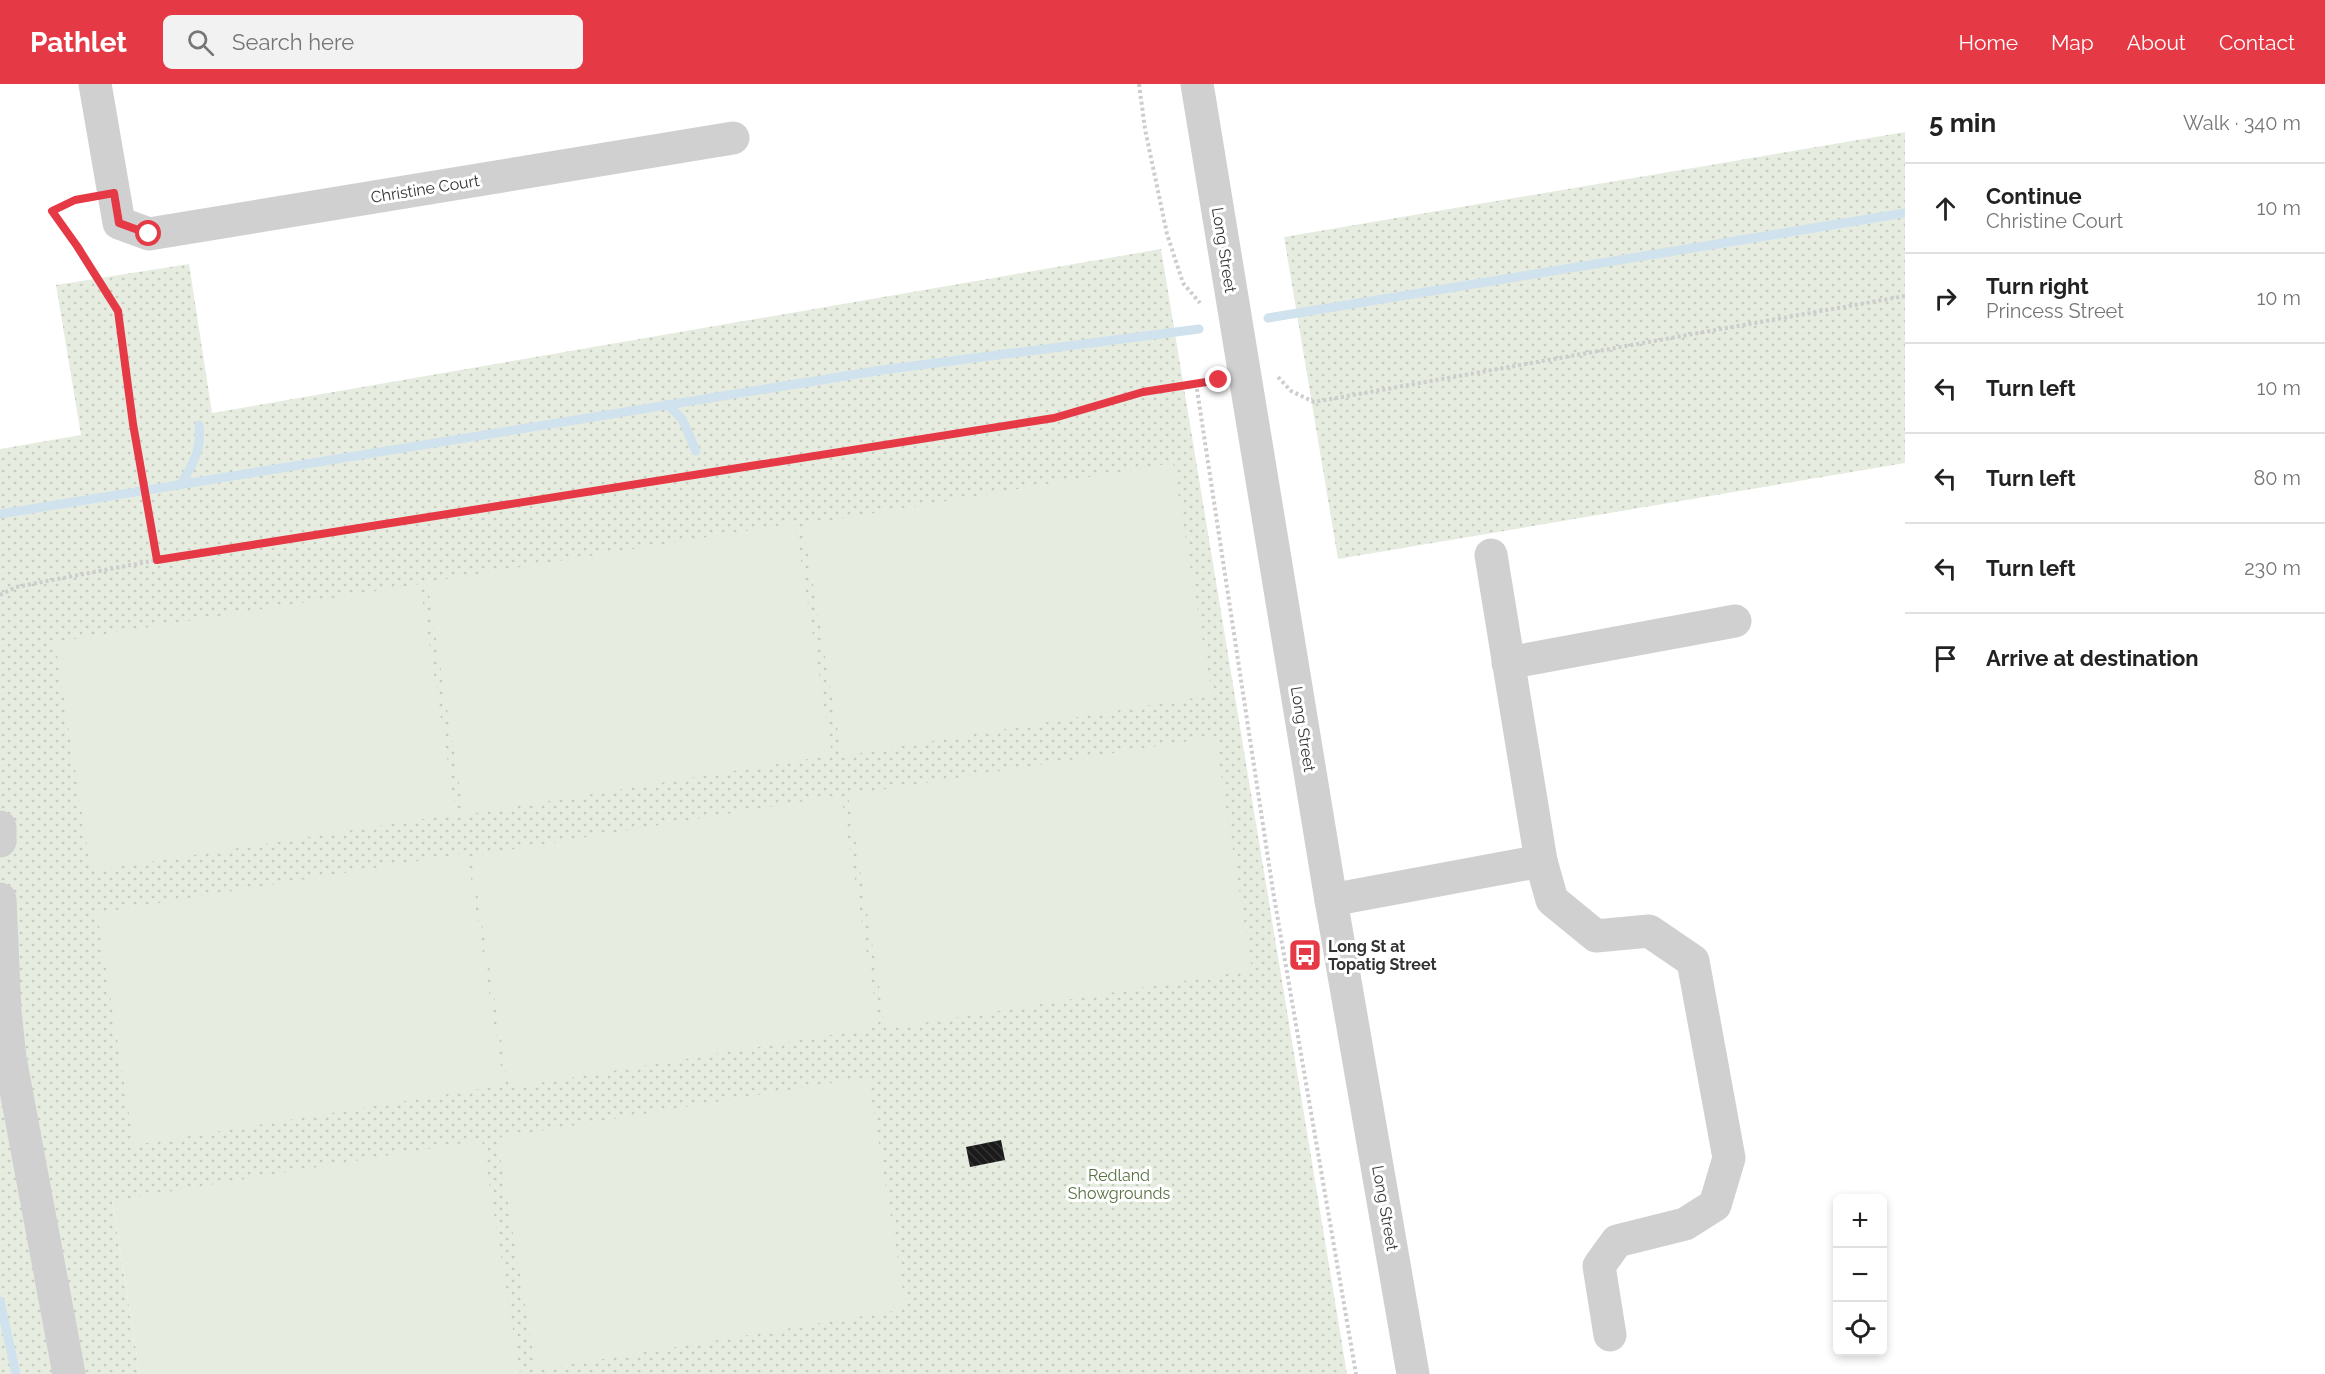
<!DOCTYPE html>
<html lang="en">
<head>
<meta charset="utf-8">
<style>
  body { margin:0; font-family:Raleway,sans-serif; background:#f2f2f2; color:#222 }
  .controls { position:absolute; right:18px; bottom:18px; display:grid; overflow:hidden; border-radius:9px; box-shadow:0 3px 9px #0003 }
  .controls button { width:54px; height:54px; display:grid; place-items:center; padding:0; border:0; border-bottom:2px solid #e0e0e0; background:#fff; color:#222; font:30px sans-serif }
  .stop { position:absolute; width:18px; height:18px; margin:-14px; border:4px solid #e63946; border-radius:50%; background:#fff }
  .stop.end { background:#e63946; border-color:#fff; box-shadow:0 2px 6px #0008 }
  .list { margin:0; padding:0; list-style:none }
  h2 { display:flex; justify-content:space-between; align-items:center; height:78px; margin:0; padding:0 24px; font-size:26px }
  h2 small { font-size:20px; font-weight:400; color:#767676 }
  .list li { display:grid; grid-template-columns:39px 1fr auto; gap:18px; align-items:center; box-sizing:border-box; height:90px; padding:0 24px; border-top:2px solid #e0e0e0 }
  .list b { display:block; font-size:22px; white-space:nowrap }
  .list p { margin:0; font-size:20px; white-space:nowrap; color:#767676 }
  .list em { font-size:20px; font-style:normal; color:#767676 }
  .icon { flex:none; width:33px; height:33px; fill:none; stroke:currentColor; stroke-width:2; stroke-linecap:round; stroke-linejoin:round }
  .map { position:relative; flex:none; width:1905px; height:1290px; overflow:hidden }
  header { display:flex; align-items:center; gap:36px; box-sizing:border-box; height:84px; padding:0 30px; background:#e63946; color:#fff }
  header strong { font-size:28px }
  nav { display:flex; gap:33px; margin-inline-start:auto; font-size:21px }
  .search { width:420px; height:54px; background:#f2f2f2; display:flex; align-items:center; gap:15px; box-sizing:border-box; padding:0 21px; border-radius:9px; color:#767676; font-size:22px }
  main { display:flex }
  aside { flex:1; background:#fff }
  .map>svg:first-child { display:block }
  .grass { fill:url(#grass-dots) }
  .pitch { fill:#e6ecdf }
  .lines { fill:none; stroke-linecap:round; stroke-linejoin:round }
  .stream { stroke:#cfe2ee; stroke-width:9 }
  .building { fill:url(#building-back-hatch) }
  .path { stroke:#cdcdcd; stroke-width:4; stroke-dasharray:3 3; stroke-linecap:butt }
  .minor { stroke:#d0d0d0; stroke-width:33 }
  .route { stroke:#e63946; stroke-width:8 }
  .labels { text-anchor:middle; dominant-baseline:central; stroke-width:6; stroke-linejoin:round; paint-order:stroke }
  .street-label { font-size:16px; fill:#333; stroke:#fff }
  .poi-label { font-size:16px; font-weight:bold; fill:#333; stroke:#fff; text-anchor:start }
  .park-label { font-size:16px; fill:#56703f; stroke:#fff }
</style>
</head>
<body>
<header>
<strong>Pathlet</strong>
<div class="search"><svg class="icon" aria-label="search" viewBox="0 0 24 24"><circle cx="10" cy="10" r="6"/><path d="M15 15l6 6"/></svg>Search here</div>
<nav><a>Home</a><a>Map</a><a>About</a><a>Contact</a></nav>
</header>
<main>
<div class="map">
<svg width="1905" height="1290" viewBox="0 0 1905 1290">
  <defs>
    <pattern id="grass-dots" width="8" height="8" patternUnits="userSpaceOnUse" patternTransform="scale(1.5)"><rect width="8" height="8" fill="#e6ecdf"/><path d="M2 2h.1M6 6h.1" fill="none" stroke="#c6cbc0" stroke-width="1.8" stroke-linecap="round"/></pattern>
    <pattern id="building-back-hatch" width="6" height="6" patternUnits="userSpaceOnUse" patternTransform="scale(1.5)"><rect width="6" height="6" fill="#1a1a1a"/><path d="M-1 5l2 2M0 0l6 6M5-1l2 2" fill="none" stroke="#333"/></pattern>
  </defs>
  <rect width="100%" height="100%" fill="#fff"/>
  <g class="grass">
    <path d="M1905,48V379L1338,475L1284,153Z"/>
    <path d="M1161,165L1347,1290H507L520,1288L112,1117L140,1290H0V365L81,351L56,201L189,180L212,329Z"/>
  </g>
  <g class="pitch">
    <path d="M1173,379L1212,611L842,672L803,441Z"/>
    <path d="M795,439L832,671L464,731L427,498Z"/>
    <path d="M420,500L456,730L91,787L55,558Z"/>
    <path d="M1215,653L1252,886L886,945L848,711Z"/>
    <path d="M841,711L879,943L509,1004L471,772Z"/>
    <path d="M467,769L504,1001L134,1061L97,829Z"/>
    <path d="M868,993L906,1225L536,1286L497,1054Z"/>
    <path d="M482,1056L520,1288L507,1290H140L112,1117Z"/>
  </g>
  <g class="lines">
    <g class="stream">
      <path d="M1268,234L1905,129"/>
      <path d="M667,320L682,335L696,367"/>
      <path d="M181,400C193,380 202,365 199,341"/>
      <path d="M0,430L882,286L1199,245"/>
      <path d="M0,1217L16,1290"/>
    </g>
  </g>
  <path class="building" d="M1001,1056L1005,1076L970,1083L966,1063Z"/>
  <g class="lines">
    <g class="path">
      <path d="M1139,0L1145,45L1167,150L1183,199L1200,219"/>
      <path d="M83,114L75,116L52,127L77,162L118,227L133,340L157,476"/>
      <path d="M1278,293L1291,307L1314,318L1905,212"/>
      <path d="M1196,299L1273,807L1356,1290"/>
      <path d="M0,511L16,503L157,476L1054,334L1143,308L1213,296"/>
    </g>
    <g class="minor">
      <path d="M95,0L119,139L149,150L733,54"/>
      <path d="M1197,0L1331,816L1413,1290"/>
      <path d="M1491,471L1541,777L1552,816L1596,852L1649,847L1693,877L1729,1074L1715,1121L1685,1140L1617,1157L1599,1182L1610,1251"/>
      <path d="M1508,579L1735,537"/>
      <path d="M0,743V757"/>
      <path d="M0,815L5,928L10,974L69,1290"/>
      <path d="M1331,816L1541,777"/>
    </g>
  </g>
  <g class="lines">
    <path class="route" d="M149,150L119,139L114,109L75,116L52,127L77,162L118,227L133,340L157,476L1054,334L1143,308L1219,296"/>
  </g>
  <defs>
    <g id="bus-square" transform="scale(1.725)"><rect x="-9" y="-9" width="18" height="18" rx="4" fill="#e63946" stroke="#fff"/><path d="M-5-6H5V4H4V6H2V4H-2V6H-4V4H-5ZM-3.5-4V0h7V-4ZM-3.5 1.2v1.5H-2V1.2ZM2 1.2v1.5H3.5V1.2Z" fill="#fff"/></g>
  </defs>
  <g fill-rule="evenodd">
    <use href="#bus-square" x="1305" y="871"/>
  </g>
  <g class="labels">
    <g class="street-label">
      <text transform="translate(425 105) rotate(-9)">Christine Court</text>
      <text transform="translate(1224 166) rotate(81)">Long Street</text>
      <text transform="translate(1303 645) rotate(81)">Long Street</text>
      <text transform="translate(1385 1124) rotate(80)">Long Street</text>
    </g>
    <g class="poi-label">
      <text x="1328" y="862">Long St at<tspan x="1328" dy="18">Topatig Street</tspan></text>
    </g>
    <g class="park-label">
      <text x="1119" y="1091">Redland<tspan x="1119" dy="18">Showgrounds</tspan></text>
    </g>
  </g>
</svg>
<div class="controls">
<button>+</button>
<button>−</button>
<button><svg class="icon" aria-label="locate" viewBox="0 0 24 24"><circle cx="12" cy="12" r="6"/><path d="M12 2v4M12 18v4M2 12h4M18 12h4"/></svg></button>
</div>
<div class="stop" style="left:149px;top:150px"></div>
<div class="stop end" style="left:1219px;top:296px"></div>
</div>
<aside>
<h2>5 min<small>Walk · 340 m</small></h2>
<ul class="list">
<li><svg class="icon" aria-label="ahead" viewBox="0 0 24 24"><path d="M12 20V5M6 11l6-6 6 6"/></svg><div><b>Continue</b><p>Christine Court</p></div><em>10 m</em></li>
<li><svg class="icon" aria-label="right" viewBox="0 0 24 24"><path d="M7 20v-9h11M14 6l5 5-5 5"/></svg><div><b>Turn right</b><p>Princess Street</p></div><em>10 m</em></li>
<li><svg class="icon" aria-label="left" viewBox="0 0 24 24"><path d="M17 20v-9H6M10 6l-5 5 5 5"/></svg><div><b>Turn left</b></div><em>10 m</em></li>
<li><svg class="icon" aria-label="left" viewBox="0 0 24 24"><path d="M17 20v-9H6M10 6l-5 5 5 5"/></svg><div><b>Turn left</b></div><em>80 m</em></li>
<li><svg class="icon" aria-label="left" viewBox="0 0 24 24"><path d="M17 20v-9H6M10 6l-5 5 5 5"/></svg><div><b>Turn left</b></div><em>230 m</em></li>
<li><svg class="icon" aria-label="arrive" viewBox="0 0 24 24"><path d="M6 21V4h12l-3 4 3 4H6"/></svg><div><b>Arrive at destination</b></div></li>
</ul>
</aside>
</main>
</body>
</html>
